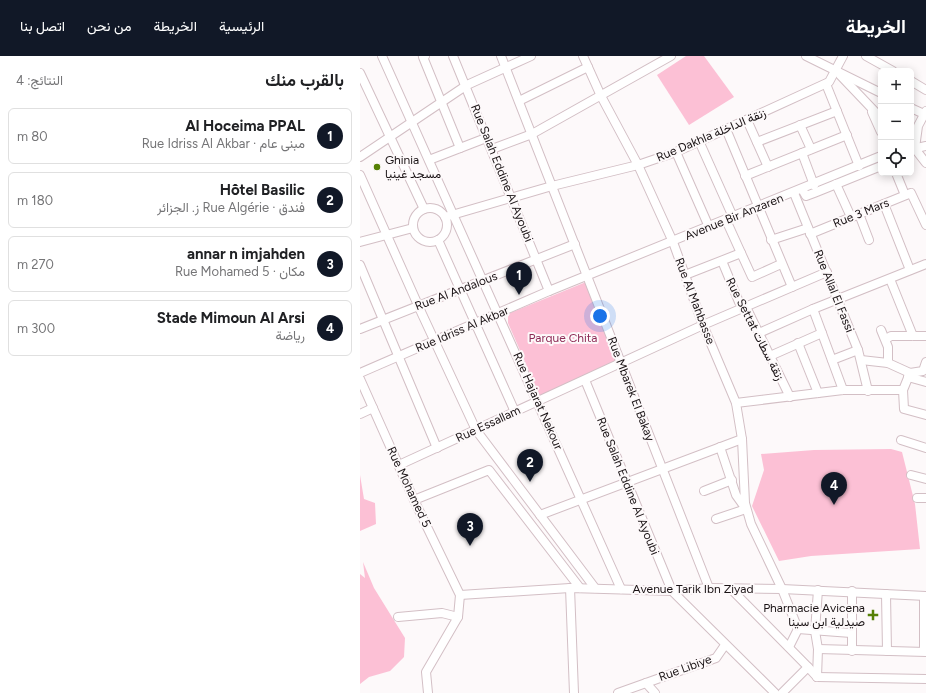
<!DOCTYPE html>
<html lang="ar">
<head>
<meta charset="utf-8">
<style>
  body { margin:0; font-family:Figtree,Vazirmatn,sans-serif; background:#f6f6f6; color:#202124; direction:rtl }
  .controls { position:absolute; right:12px; top:12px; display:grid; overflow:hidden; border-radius:6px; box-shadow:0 2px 10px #0003 }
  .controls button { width:36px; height:36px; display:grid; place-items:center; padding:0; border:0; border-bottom:1px solid #e0e0e0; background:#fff; color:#202124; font:20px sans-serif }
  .you { position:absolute; left:240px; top:260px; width:14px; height:14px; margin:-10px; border:3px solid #fff; border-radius:50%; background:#1a73e8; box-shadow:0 0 0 6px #1a73e833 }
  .badge { display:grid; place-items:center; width:26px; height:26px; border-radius:50%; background:#111827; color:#fff; font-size:13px; font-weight:700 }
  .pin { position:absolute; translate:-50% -33px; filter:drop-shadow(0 1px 2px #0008) }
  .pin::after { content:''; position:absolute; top:21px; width:14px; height:12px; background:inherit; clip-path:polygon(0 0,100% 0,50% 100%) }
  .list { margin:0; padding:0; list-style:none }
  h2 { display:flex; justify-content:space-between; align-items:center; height:52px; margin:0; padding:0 16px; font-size:17px }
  h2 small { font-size:13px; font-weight:400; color:#757577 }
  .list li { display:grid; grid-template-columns:26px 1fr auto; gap:12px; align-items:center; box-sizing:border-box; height:56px; margin:0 8px 8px; padding:0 8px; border:1px solid #e0e0e0; border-radius:6px }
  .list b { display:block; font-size:15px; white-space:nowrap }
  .list p { margin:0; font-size:13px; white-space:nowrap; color:#757577 }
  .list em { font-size:13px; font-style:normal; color:#757577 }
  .icon { flex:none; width:22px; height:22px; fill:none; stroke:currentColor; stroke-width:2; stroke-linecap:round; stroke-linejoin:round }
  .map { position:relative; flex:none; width:566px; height:637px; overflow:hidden; direction:ltr }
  header { display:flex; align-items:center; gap:24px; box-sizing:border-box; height:56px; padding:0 20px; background:#111827; color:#fff }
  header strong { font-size:19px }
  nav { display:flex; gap:22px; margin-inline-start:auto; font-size:14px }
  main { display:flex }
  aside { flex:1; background:#fff }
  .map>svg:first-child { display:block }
  .green { fill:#fcc0d5 }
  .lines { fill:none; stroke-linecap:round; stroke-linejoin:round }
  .minor-casing { stroke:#d3bfc5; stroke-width:10 }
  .minor { stroke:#fff; stroke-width:8 }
  .poi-dot { fill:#568005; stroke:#fdf9fa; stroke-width:1.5 }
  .labels { text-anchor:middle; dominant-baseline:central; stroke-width:4; stroke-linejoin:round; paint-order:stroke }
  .street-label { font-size:12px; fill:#191214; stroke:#fdf9fa }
  .poi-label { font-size:12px; fill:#191214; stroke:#fdf9fa; text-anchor:start }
  .park-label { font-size:12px; fill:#8d2c57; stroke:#fdf9fa }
</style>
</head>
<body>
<header>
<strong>الخريطة</strong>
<nav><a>الرئيسية</a><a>الخريطة</a><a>من نحن</a><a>اتصل بنا</a></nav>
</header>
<main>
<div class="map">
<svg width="566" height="637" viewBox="0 0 566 637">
  <rect width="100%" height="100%" fill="#fdf9fa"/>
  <g class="green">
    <path d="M326,0H344L374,41L329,69L297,19Z"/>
    <path d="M226,226L260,304L180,340L148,267V261L150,257Z"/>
    <path d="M531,393L542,396L555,448L560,493L451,500L419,505L392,450L404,414L401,398L454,394Z"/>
    <path d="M0,419L4,443L15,447L16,468L0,475Z"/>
    <path d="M3,506L14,532L45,582L44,601L30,615L9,621L0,628V518L5,522Z"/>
  </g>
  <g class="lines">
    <g class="minor-casing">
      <g id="minor">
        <path d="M22,0L261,533"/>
        <path d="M65,0L63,1L100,92"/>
        <path d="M93,0L189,235"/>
        <path d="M141,0L349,532"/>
        <path d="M223,0L241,40L278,109L313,186L343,269L376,347L382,383L385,447L391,468L422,533L438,573L429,591"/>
        <path d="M446,0L521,37"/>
        <path d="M506,0L533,15"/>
        <path d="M0,17L64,153"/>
        <path d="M480,19L521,62"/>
        <path d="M551,25L566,34"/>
        <path d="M466,28L499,110"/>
        <path d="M159,45L228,11"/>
        <path d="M551,52L566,59"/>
        <path d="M512,56L521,76"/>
        <path d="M387,64L408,111"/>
        <path d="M440,69L451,93"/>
        <path d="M366,73L432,231"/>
        <path d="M339,85L373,161"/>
        <path d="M397,86L477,55"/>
        <path d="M552,89L566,107"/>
        <path d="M555,92L558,70L566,55"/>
        <path d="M132,93L172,78L311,0"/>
        <path d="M552,93L566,90"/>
        <path d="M316,96L349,171"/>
        <path d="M442,97L454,129"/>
        <path d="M0,101L107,29L171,0"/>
        <path d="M69,104L126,82"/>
        <path d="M536,117L545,139"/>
        <path d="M0,119L62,258L116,374L235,532"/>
        <path d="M385,120L487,79"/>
        <path d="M476,128L491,161"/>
        <path d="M442,133L446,140L454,137L521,110"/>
        <path d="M434,137L498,294L508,335"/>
        <path d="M524,148L550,214"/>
        <circle cx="70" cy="169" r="17"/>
        <path d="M499,158L509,184"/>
        <path d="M85,161L192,130L278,109L316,96L469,26L483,0"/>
        <path d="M366,164L381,197"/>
        <path d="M450,178L551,137L566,169"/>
        <path d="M78,184L155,356"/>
        <path d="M411,184L448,172"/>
        <path d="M0,186L53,172"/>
        <path d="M362,205L379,246L386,251L430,341"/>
        <path d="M0,209L77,392"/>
        <path d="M325,219L381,197L392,221L421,208"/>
        <path d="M530,223L553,280"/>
        <path d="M453,253L483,334"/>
        <path d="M0,273L215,188"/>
        <path d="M521,274L528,291V307"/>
        <path d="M399,277L453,253L566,208"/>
        <path d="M526,283L531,280H566"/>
        <path d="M438,287L458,337"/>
        <path d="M410,300L462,277"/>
        <path d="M472,304L498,294"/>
        <path d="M501,304L528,307L550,317"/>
        <path d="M566,306L563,315L550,317L543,334L544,353L566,359"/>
        <path d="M0,317L189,235L521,100"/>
        <path d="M548,321L566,326"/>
        <path d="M0,323L54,444L100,539L98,561L66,616L68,637"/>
        <path d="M225,324L312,535L415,637"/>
        <path d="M376,347L483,334H543"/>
        <path d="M0,358L13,352"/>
        <path d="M541,384L566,392"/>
        <path d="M39,409L343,269L467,216"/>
        <path d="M551,419L566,423"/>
        <path d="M344,435L372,424"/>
        <path d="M557,442H566"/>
        <path d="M54,444L129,414L220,532"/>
        <path d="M180,459L382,383"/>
        <path d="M356,463L386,453L376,439L360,391"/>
        <path d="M210,532L214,637"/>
        <path d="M372,534L448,611"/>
        <path d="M492,535V595"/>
        <path d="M526,538L527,595"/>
        <path d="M100,539L210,532L312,535L349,532L422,533L566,540"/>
        <path d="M38,561L82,557L98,561"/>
        <path d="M438,573L491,577"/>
        <path d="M458,593L566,596"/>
        <path d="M564,595V540"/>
        <path d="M457,621L566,623"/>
        <path d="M457,621L458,593L455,575L458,534"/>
        <path d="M286,627L295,637"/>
        <path d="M258,637L356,602L365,589"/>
        <path d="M422,637L448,611L457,621"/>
      </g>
    </g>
    <use href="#minor" class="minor"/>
  </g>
  <g class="poi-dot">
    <circle cx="17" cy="111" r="4"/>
    <path d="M511 553h4v4h4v4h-4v4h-4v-4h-4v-4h4z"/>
  </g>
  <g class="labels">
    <g class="street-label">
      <text transform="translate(351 79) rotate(-23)">Rue Dakhla زنقة الداخلة</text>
      <text transform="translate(142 117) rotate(68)">Rue Salah Eddine Al Ayoubi</text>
      <text transform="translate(501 157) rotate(-22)">Rue 3 Mars</text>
      <text transform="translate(374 161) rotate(-22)">Avenue Bir Anzaren</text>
      <text transform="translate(96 235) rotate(-21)">Rue Al Andalous</text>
      <text transform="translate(474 235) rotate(68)">Rue Allal El Fassi</text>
      <text transform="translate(335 245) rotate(69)">Rue Al Mahbasse</text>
      <text transform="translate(102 273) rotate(-23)">Rue Idriss Al Akbar</text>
      <text transform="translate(395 273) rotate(63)">Rue Settat زنقة سطات</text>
      <text transform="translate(271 333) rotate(69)">Rue Mbarek El Bakay</text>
      <text transform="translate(178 345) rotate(66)">Rue Hajarat Nekour</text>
      <text transform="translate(128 368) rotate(-25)">Rue Essallam</text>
      <text transform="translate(268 430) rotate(68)">Rue Salah Eddine Al Ayoubi</text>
      <text transform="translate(49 431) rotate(65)">Rue Mohamed 5</text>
      <text x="333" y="533">Avenue Tarik Ibn Ziyad</text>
      <text transform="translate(325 612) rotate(-20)">Rue Libiye</text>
    </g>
    <g class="poi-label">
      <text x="25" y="104">Ghinia<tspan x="25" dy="14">مسجد غينيا</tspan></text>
      <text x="505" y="552" text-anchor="end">Pharmacie Avicena<tspan x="505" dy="14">صيدلية ابن سينا</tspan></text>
    </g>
    <g class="park-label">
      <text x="203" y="282">Parque Chita</text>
    </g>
  </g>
</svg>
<div class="controls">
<button>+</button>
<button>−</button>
<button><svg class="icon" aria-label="locate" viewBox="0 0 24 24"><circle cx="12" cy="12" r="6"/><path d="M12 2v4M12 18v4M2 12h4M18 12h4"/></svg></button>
</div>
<div class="you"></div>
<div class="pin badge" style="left:159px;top:239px">1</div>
<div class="pin badge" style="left:170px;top:426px">2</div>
<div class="pin badge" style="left:110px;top:490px">3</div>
<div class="pin badge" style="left:474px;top:449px">4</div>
</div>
<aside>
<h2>بالقرب منك<small>النتائج: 4</small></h2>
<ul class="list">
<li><span class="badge">1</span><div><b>Al Hoceima PPAL</b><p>مبنى عام · Rue Idriss Al Akbar</p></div><em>80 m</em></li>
<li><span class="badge">2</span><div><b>Hôtel Basilic</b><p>فندق · Rue Algérie ز. الجزائر</p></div><em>180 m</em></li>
<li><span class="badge">3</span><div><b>annar n imjahden</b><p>مكان · Rue Mohamed 5</p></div><em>270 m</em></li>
<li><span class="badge">4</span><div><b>Stade Mimoun Al Arsi</b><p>رياضة</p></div><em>300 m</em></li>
</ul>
</aside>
</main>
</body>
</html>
